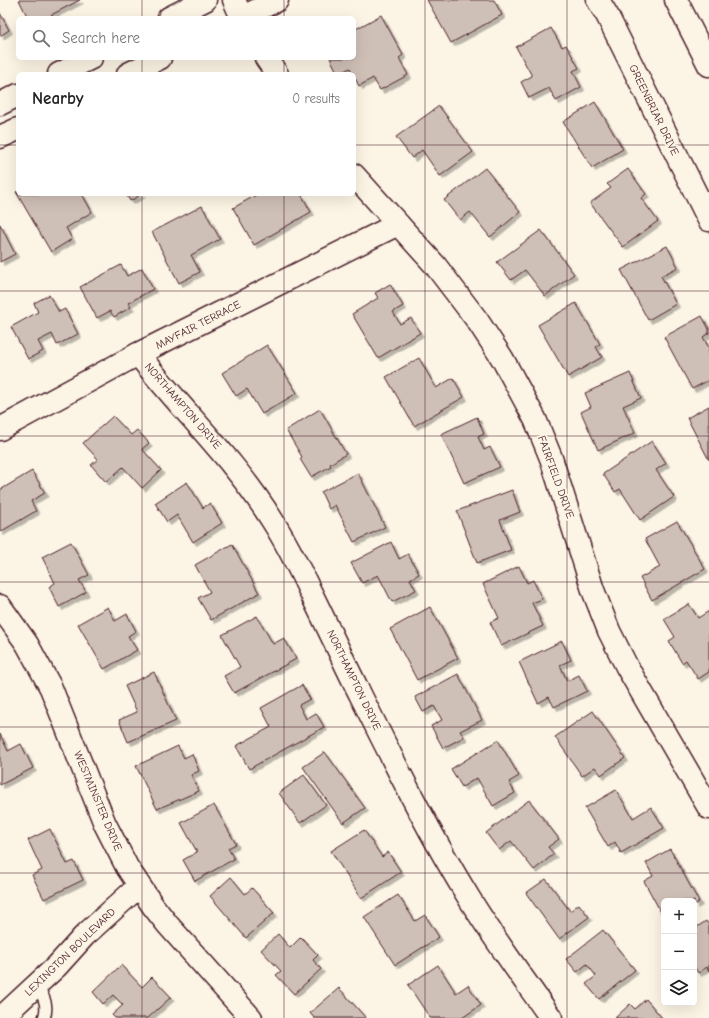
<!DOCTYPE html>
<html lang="en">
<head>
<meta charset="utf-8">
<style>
  body { margin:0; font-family:"Comic Neue",sans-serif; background:#f6f6f6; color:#222 }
  .controls { position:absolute; right:12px; bottom:12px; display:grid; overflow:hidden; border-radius:6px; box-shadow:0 4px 16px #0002 }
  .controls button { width:36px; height:36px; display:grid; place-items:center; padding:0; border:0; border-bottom:1px solid #e0e0e0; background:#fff; color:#222; font:20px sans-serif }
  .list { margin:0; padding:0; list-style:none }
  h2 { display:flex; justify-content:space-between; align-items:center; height:52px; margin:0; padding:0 16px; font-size:17px }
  h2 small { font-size:13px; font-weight:400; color:#767676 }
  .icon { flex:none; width:22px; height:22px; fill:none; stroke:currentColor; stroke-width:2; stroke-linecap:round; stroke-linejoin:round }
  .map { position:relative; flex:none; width:709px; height:1018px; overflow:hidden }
  .search { position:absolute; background:#fff; box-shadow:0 4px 16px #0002; left:16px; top:16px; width:340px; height:44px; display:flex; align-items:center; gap:10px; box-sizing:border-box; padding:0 14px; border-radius:6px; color:#767676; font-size:15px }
  .panel { position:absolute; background:#fff; box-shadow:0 4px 16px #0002; left:16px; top:72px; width:340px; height:124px; border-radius:6px }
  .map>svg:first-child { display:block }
  .building { fill:#cfc0b7; stroke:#4a1f2b; filter:url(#shadow) }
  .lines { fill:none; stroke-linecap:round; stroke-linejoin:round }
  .lane-casing { stroke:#4a1f2b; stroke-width:14 }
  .street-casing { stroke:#4a1f2b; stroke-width:25 }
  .secondary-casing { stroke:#4a1f2b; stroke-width:25 }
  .lane { stroke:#fcf5e5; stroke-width:11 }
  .street { stroke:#fcf5e5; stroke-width:22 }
  .secondary { stroke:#fcf5e5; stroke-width:22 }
  .grid { fill:none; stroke:#4a1f2b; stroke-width:1; stroke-opacity:0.55 }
  .labels { text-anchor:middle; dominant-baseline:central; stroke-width:4; stroke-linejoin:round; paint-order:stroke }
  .street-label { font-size:11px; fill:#4a1f2b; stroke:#fcf5e5 }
</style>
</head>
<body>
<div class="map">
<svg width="709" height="1018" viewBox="0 0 709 1018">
  <defs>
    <filter id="shadow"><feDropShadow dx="3.5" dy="3.5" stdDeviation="0" flood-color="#0004"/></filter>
  </defs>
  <rect width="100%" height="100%" fill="#fcf5e5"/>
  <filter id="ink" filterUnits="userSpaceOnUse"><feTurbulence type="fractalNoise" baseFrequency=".025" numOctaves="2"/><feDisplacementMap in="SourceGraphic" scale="8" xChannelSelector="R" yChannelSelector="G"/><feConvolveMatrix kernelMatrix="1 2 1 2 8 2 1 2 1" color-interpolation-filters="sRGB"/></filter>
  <g filter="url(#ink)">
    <g class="building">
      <path d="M19,0H80L51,15L52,18H28Z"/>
      <path d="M427,0H494L502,15L451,43Z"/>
      <path d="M0,13L9,30L0,36Z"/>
      <path d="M381,15L403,55L399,58L408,75L380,90L373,78L359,86L350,68L338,74L330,58H354V30Z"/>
      <path d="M551,28L562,47L566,45L579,68L573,71L581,87L556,101L549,88L529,98L521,82L532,76L516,47Z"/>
      <path d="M595,102L623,149L592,168L563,122Z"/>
      <path d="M439,106L473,152L440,176L422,150L412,158L396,137Z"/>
      <path d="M485,168L520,212L490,237L470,212L460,220L444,200Z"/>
      <path d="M628,169L646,194L641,198L658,221L623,247L590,203L611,188L607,184Z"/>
      <path d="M18,191V194H82L92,212L66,228L72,239L51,252L16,192Z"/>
      <path d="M126,194H142L130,201Z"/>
      <path d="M258,194H301L311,212L254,245L233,208Z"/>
      <path d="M202,206L220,239L191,255L200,272L179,283L152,232Z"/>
      <path d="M0,224L15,254L0,262Z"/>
      <path d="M541,230L574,274L545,296L525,270L511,280L497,262Z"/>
      <path d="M667,246L678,267L661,276L676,304L648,320L621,270Z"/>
      <path d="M121,265L127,276L142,268L153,289L128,303L131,307L114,317L110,311L97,318L80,287Z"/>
      <path d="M390,284L403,306L393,312L400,324L411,318L420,333L378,358L352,314L378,298L375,293Z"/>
      <path d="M49,295L59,312L65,309L78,334L57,345L52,334L38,341L43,351L28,359L11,327L38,312L34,303Z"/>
      <path d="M576,303L600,344L596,347L602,357L568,377L538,325Z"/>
      <path d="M702,316L709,329V333L703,337L709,348V380L692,389L664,337Z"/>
      <path d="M267,345L297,393L262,414L247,389L236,396L222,373Z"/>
      <path d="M419,358L436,388L453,378L464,397L414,426L386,377Z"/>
      <path d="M630,373L641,398L623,406L635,433L598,450L581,412L591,407L585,393Z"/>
      <path d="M709,406V460L687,418Z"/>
      <path d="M320,409L346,454L330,464L331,466L311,477L300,459L302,457L286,430Z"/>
      <path d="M113,416L131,435L137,430L149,443L142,449L161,470L142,488L123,467L106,482L91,465L98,459L83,443Z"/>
      <path d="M477,417L484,434L478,437L484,450L490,447L500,467L464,483L441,434Z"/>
      <path d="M652,441L666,463L656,470L674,497L640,520L620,489L615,492L603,474Z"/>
      <path d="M32,471L45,493L31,501L36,511L0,532V490Z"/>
      <path d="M358,473L385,527L354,542L335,505L329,509L321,492Z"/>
      <path d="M187,482L203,508L210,503L222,523L193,542L177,515L167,522L155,503Z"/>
      <path d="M512,490L520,512L500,520L511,550L477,563L457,511Z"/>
      <path d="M677,521L705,569L652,600L640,578L660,567L645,539Z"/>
      <path d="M71,542L89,575L79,580L86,592L59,607L49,587L55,583L42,557Z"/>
      <path d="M391,542L399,559L408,554L419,574L410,579L416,590L392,602L378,575L362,583L351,563Z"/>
      <path d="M232,544L259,593L211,620L198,598L210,592L195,565Z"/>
      <path d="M519,566L527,583L533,580L542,599L532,603L543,626L501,646L490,622L499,618L483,584Z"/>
      <path d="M689,604L698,618L709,611V672L698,679L686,660L682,663L669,641L675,637L664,619Z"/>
      <path d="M108,607L115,621L127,614L136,631L128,636L137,650L104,669L78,624Z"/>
      <path d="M430,607L458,658L417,680L390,629Z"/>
      <path d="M257,616L273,644L284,638L296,659L234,693L224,676L240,667L222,635Z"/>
      <path d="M562,641L571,660L560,665L567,681L579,675L587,691L554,707L549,697L538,703L519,662Z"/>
      <path d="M154,672L176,721L128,742L119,720L137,712L125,686Z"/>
      <path d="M458,674L482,720L460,731L464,737L443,748L431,726L442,720L434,706L423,712L415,697Z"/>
      <path d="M302,685L310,699L299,705L306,719L316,713L324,727L249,769L236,746L271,727L261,708Z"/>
      <path d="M593,711L625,758L601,775L595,767L582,776L555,737Z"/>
      <path d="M0,734L8,751L21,744L33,768L0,785Z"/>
      <path d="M498,740L519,776L509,782L515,793L493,806L477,778L462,787L451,769Z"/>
      <path d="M178,746L184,758L192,754L199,771L191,775L199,791L157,809L136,766Z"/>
      <path d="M325,752L365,808L343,823L303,767Z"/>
      <path d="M304,775L326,805L300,823L279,793Z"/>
      <path d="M616,790L633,818L651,807L664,828L621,853L615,842L608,847L585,808Z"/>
      <path d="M529,800L559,839L548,847L554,854L534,870L511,841L499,850L486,833Z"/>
      <path d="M214,805L236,844L228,848L234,859L195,881L183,860L197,852L181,823Z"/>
      <path d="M50,829L67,864L74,861L83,880L44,899L32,875L42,870L28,840Z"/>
      <path d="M364,830L382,857L388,852L401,872L361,898L331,851Z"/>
      <path d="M670,849L699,902L694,905V901H664V918L644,881L653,876L646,863Z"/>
      <path d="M231,877L245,894L252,888L274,913L246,938L210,896Z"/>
      <path d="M546,879L570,911L579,904L589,917L559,939L526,893Z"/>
      <path d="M398,895L415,921L425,915L439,937L395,965L364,917Z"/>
      <path d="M706,921L709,925V971L707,967L698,973L694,966V929Z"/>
      <path d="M603,930L635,970L599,999L586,984L596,976L587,964L577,972L566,959Z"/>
      <path d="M278,934L290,948L301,937L318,955L313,960L321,969L294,994L276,975L281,971L261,950Z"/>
      <path d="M121,965L142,987L152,977L171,997L148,1018H115L112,1015L123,1005L113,995L103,1004L93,992Z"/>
      <path d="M438,965L456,993L468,985L481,1005L462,1018H430L408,985Z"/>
      <path d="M339,988L366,1018H314L310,1013Z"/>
      <path d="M646,999L662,1018H615L630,1004L635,1009Z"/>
    </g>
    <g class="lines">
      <g class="lane-casing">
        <path id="lane" d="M37,985C43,996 49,1005 44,1018"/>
      </g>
      <g class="street-casing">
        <g id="street">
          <path d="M234,0L242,18"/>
          <path d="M598,0L607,15L709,220"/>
          <path d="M169,18L205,0"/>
          <path d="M241,18L277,0"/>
          <path d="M266,58L277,74"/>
          <path d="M59,74L91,58"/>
          <path d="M128,74L160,58"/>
          <path d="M0,104L18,95"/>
          <path d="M0,137L18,129"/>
          <path d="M354,175L435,265L477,320L502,358L535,419L551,458L593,590L609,631L627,667L709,808"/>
          <path d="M138,354C182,411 234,459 272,520C286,542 298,566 309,589C327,625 343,660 361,696C395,764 429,833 469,898C494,939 523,978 551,1018"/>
          <path d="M0,429L138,354L398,224"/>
          <path d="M0,606L27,644L51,688L105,824L127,867L153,906L168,925L251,1018"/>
          <path d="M1,1018L57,966L85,935L139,886"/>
        </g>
      </g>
      <g class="secondary-casing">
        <path id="secondary" d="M676,0L709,65"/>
      </g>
      <use href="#lane" class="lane"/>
      <use href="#street" class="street"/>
      <use href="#secondary" class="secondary"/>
    </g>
  </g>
  <path class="grid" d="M142,0V18M284,0V18M425,0V1018M567,0V1018M142,58V74M284,58V74M0,145H18M354,145H709M142,194V1018M284,194V1018M0,291H709M0,436H709M0,582H709M0,727H709M0,873H709"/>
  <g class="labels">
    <g class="street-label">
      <text transform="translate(654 110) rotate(64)">GREENBRIAR DRIVE</text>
      <text transform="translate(198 325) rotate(-27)">MAYFAIR TERRACE</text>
      <text transform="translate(183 406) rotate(49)">NORTHAMPTON DRIVE</text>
      <text transform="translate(556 477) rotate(70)">FAIRFIELD DRIVE</text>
      <text transform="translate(354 680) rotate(64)">NORTHAMPTON DRIVE</text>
      <text transform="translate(98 801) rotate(67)">WESTMINSTER DRIVE</text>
      <text transform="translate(70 952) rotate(-44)">LEXINGTON BOULEVARD</text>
    </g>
  </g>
</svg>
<div class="controls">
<button>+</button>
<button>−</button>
<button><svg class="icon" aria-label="layers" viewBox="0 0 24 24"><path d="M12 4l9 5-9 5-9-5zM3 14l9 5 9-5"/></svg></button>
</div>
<div class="search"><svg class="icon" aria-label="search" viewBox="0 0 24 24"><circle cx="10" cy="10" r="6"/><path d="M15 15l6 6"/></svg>Search here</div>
<section class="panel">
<h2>Nearby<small>0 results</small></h2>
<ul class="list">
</ul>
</section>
</div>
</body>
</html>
